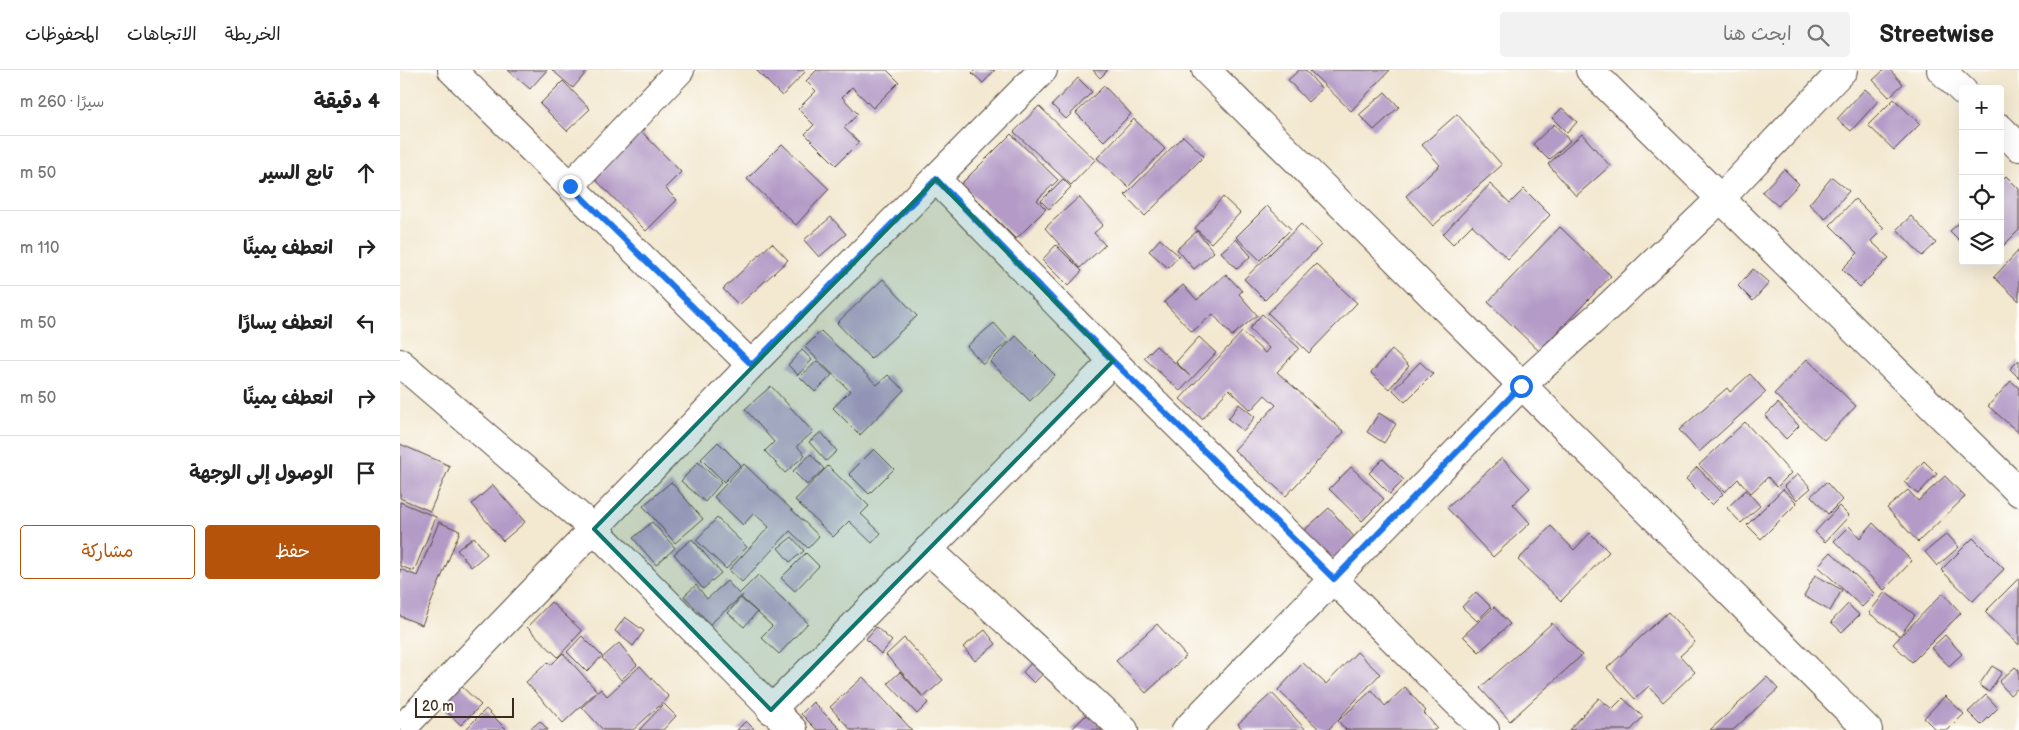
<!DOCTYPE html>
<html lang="ar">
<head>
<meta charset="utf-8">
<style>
  body { margin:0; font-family:"Balsamiq Sans","Playpen Sans Arabic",sans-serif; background:#f2f2f2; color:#222; direction:rtl }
  .controls { position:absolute; right:15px; top:15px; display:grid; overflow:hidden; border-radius:5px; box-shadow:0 5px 20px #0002 }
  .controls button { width:45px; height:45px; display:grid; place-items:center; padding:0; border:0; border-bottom:1px solid #e0e0e0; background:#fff; color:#222; font:25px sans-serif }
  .scale { position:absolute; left:15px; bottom:12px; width:99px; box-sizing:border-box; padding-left:5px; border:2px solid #3b2a1e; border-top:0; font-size:14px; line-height:18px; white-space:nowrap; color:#3b2a1e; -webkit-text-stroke:4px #fdfcf7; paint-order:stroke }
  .stop { position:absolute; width:15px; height:15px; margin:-11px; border:4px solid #1a73e8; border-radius:50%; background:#fff }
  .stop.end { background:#1a73e8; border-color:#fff; box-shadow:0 1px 5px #0008 }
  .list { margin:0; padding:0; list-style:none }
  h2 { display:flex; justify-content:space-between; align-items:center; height:65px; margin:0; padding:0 20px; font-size:21px }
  h2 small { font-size:16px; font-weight:400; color:#767676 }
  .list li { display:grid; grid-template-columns:32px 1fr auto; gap:15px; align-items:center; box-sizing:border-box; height:75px; padding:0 20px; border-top:1px solid #e0e0e0 }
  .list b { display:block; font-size:19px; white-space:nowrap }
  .list em { font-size:16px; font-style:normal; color:#767676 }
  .actions { display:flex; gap:10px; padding:15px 20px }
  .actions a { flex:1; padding:11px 0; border:1px solid #b45309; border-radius:5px; text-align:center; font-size:18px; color:#b45309 }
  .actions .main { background:#b45309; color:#fff }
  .icon { flex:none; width:28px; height:28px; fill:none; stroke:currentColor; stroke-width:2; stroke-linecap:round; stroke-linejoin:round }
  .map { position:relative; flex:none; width:1619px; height:660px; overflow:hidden; direction:ltr }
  header { display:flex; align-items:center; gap:30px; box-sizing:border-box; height:70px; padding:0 25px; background:#fff; border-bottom:1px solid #e0e0e0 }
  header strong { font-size:24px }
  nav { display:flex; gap:28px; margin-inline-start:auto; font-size:18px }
  .search { width:350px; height:45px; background:#f2f2f2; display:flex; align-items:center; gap:12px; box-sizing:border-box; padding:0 18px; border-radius:5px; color:#767676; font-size:19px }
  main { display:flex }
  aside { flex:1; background:#fff }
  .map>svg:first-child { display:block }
  .building { fill:#b49bc7 }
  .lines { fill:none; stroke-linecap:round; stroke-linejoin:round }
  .minor-casing { stroke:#574639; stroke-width:30 }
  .minor { stroke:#fff; stroke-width:28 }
  .route { stroke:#1a73e8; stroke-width:6 }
  .marked { fill:#0f766e; fill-opacity:0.2; stroke:#0f766e; stroke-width:4; stroke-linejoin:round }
</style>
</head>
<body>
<header>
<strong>Streetwise</strong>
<div class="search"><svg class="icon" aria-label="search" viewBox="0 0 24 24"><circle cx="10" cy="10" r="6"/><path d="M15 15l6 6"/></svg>ابحث هنا</div>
<nav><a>الخريطة</a><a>الاتجاهات</a><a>المحفوظات</a></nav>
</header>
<main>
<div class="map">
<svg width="1619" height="660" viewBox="0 0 1619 660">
  <rect width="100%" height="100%" fill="#fdfcf7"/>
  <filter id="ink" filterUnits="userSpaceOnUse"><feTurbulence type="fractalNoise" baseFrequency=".02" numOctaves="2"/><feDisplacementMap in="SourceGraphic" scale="10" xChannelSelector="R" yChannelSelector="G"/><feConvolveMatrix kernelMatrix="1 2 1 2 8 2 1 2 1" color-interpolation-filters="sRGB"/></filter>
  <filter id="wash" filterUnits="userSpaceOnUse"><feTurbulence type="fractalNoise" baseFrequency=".0096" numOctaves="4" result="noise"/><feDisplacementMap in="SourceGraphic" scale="20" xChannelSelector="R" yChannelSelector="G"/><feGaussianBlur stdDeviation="1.12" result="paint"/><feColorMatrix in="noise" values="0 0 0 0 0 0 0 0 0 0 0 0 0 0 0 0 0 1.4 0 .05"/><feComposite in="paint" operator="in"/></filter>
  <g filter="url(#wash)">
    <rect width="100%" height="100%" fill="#f3e8d0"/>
    <g id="blocks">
      <g class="building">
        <path d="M108,0H147L130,19Z"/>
        <path d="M152,0H188L173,18Z"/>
        <path d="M356,0H403L405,2L382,26Z"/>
        <path d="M417,0H487L499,12L473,38L452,17L442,27L458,44L444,58L459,72L436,95L405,64L414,55L398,39L416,21L406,11Z"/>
        <path d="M575,0H595L583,13L572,3Z"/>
        <path d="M693,0H708L700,8Z"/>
        <path d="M899,0H905L922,19L908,32L888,10Z"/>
        <path d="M909,0H990L951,41Z"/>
        <path d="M1484,0H1490L1503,14L1489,27L1473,10Z"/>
        <path d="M678,8L692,22L666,49L652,35Z"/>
        <path d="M163,11L190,39L167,61L140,34Z"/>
        <path d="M704,16L731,44L704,71L676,43Z"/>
        <path d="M1465,19L1478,31L1451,61L1437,49Z"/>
        <path d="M985,22L999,37L974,60L959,45Z"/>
        <path d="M1494,29L1520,54L1494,80L1468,55Z"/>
        <path d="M639,36L695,90L671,115L614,62Z"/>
        <path d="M1162,38L1177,52L1167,63L1152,48Z"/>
        <path d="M1057,44L1102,95L1033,156L1006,126L1040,95L1022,75Z"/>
        <path d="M734,49L765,79L728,117L697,88Z"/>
        <path d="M1154,54L1170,71L1149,90L1133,74Z"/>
        <path d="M238,58L281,102L265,118L277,130L246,161L191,105Z"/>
        <path d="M611,64L658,110L637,130L646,139L616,169L561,114Z"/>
        <path d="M1182,64L1210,96L1176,126L1148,94Z"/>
        <path d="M783,66L804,86L745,146L725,125Z"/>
        <path d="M382,74L429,119L396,155L347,109Z"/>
        <path d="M1384,99L1399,114L1378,136L1362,122Z"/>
        <path d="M1606,106L1619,119V160L1600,179V112Z"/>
        <path d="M1432,107L1449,121L1425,149L1409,134Z"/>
        <path d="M663,109L671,117L649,139L641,131Z"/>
        <path d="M1090,114L1110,133L1124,119L1150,145L1108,189L1072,155L1053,174L1043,164Z"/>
        <path d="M679,127L703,155L694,163L705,175L680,198L645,158Z"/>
        <path d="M823,127L840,143L811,173L795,158Z"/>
        <path d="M1455,129L1484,158L1471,171L1489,188L1460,217L1442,199L1458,183L1430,155Z"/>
        <path d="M867,136L891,159L860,190L836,167Z"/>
        <path d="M1511,146L1536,173L1522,186L1497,159Z"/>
        <path d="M431,147L446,164L419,187L404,170Z"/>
        <path d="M1563,149V174L1550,161Z"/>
        <path d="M901,154L921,175L865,230L844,209Z"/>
        <path d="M1160,157L1211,206L1139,281L1088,232Z"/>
        <path d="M797,161L814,182L794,199L777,179Z"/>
        <path d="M760,169L779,186L768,198L749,181Z"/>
        <path d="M836,169L851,186L837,199L821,182Z"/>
        <path d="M372,173L388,190L339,235L323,219Z"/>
        <path d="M656,175L682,201L668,216L642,190Z"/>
        <path d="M1619,180V231L1594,207Z"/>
        <path d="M916,194L957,233L909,283L868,243Z"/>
        <path d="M1353,199L1369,213L1353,231L1338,216Z"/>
        <path d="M826,204L842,221L839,224L857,245L832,266L813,244L792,262L764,232L783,215L797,230Z"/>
        <path d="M483,209L517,246L471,289L437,253Z"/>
        <path d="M862,244L899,278L877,302L944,362L886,426L834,380L876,335L865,325L851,340L829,319L802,349L780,329L842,262L865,283L869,278L849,259Z"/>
        <path d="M594,253L609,270L583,294L567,276Z"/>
        <path d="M421,261L477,315L488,305L504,320L460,365L433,338L450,321L405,277Z"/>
        <path d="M616,266L655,305L630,331L590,292Z"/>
        <path d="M799,267L816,283L780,321L744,288L756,276L790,306L776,292Z"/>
        <path d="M402,280L412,290L398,305L388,295Z"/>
        <path d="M992,280L1009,296L989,319L971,303Z"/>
        <path d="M1407,289L1456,336L1424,370L1374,324Z"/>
        <path d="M1619,290V308L1610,299Z"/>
        <path d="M417,291L432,305L415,322L400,307Z"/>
        <path d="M1020,292L1033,304L1005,332L993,320Z"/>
        <path d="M1350,304L1366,322L1299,382L1279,360L1327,318L1330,322Z"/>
        <path d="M1611,311L1619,318L1618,362L1588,336Z"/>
        <path d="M371,316L413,362L397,376L405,385L385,403L365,381L374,372L345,339Z"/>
        <path d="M1378,333L1399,356L1386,369L1365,346Z"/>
        <path d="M839,334L855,347L844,361L828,349Z"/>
        <path d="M979,343L996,354L984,373L967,362Z"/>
        <path d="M1345,352L1391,403L1377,417L1368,407L1351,423L1338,409L1325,422L1299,395Z"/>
        <path d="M421,362L437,381L426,391L409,372Z"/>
        <path d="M318,372L341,395L324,412L301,389Z"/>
        <path d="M0,374L50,396L30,441L0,428Z"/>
        <path d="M474,379L494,399L469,424L449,404Z"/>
        <path d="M411,384L424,399L407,415L393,401Z"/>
        <path d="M1102,388L1130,418L1113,434L1130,453L1093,487L1047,438Z"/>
        <path d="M983,389L1004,410L990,424L969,403Z"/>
        <path d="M1524,391L1537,404L1518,424L1504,412Z"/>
        <path d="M298,392L321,413L305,432L281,411Z"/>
        <path d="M344,394L419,466L408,478L390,461L342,512L329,500L369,457L354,443L343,455L314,427Z"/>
        <path d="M428,396L469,436L461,444L481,463L472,473L449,451L433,467L395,430Z"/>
        <path d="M951,397L984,429L962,451L929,419Z"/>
        <path d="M1297,397L1323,424L1312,435L1286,409Z"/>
        <path d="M1398,404L1411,418L1397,430L1384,416Z"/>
        <path d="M1545,406L1565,427L1518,472L1487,438L1508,420L1518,431Z"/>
        <path d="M271,412L303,449L275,473L243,436Z"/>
        <path d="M1426,412L1442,430L1428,444L1411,426Z"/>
        <path d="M93,415L125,452L103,471L72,434Z"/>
        <path d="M1383,419L1397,433L1361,469L1347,455Z"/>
        <path d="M1346,420L1360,436L1341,453L1327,438Z"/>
        <path d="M0,432L36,447L14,501L0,496Z"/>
        <path d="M1439,436L1449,446L1425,472L1415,462Z"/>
        <path d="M929,438L956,469L928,494L900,464Z"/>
        <path d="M317,448L347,477L326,499L296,470Z"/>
        <path d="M39,452L60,461L22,555L0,546V499L17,506Z"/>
        <path d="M252,452L275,478L256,495L233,468Z"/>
        <path d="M1473,453L1512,491L1484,520L1434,471L1449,456L1460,468Z"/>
        <path d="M1151,456L1174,480L1190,463L1209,482L1161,531L1118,490Z"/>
        <path d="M1547,464L1559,477L1537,496L1525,482Z"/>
        <path d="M74,467L87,484L71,497L57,480Z"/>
        <path d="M392,467L404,481L390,492L378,478Z"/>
        <path d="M1573,468L1604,499L1573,531L1541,500Z"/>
        <path d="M292,469L321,503L303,519L274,484Z"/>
        <path d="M1431,482L1475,524L1462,537L1418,496Z"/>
        <path d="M406,483L419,496L395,521L381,508Z"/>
        <path d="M358,505L408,553L379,584L361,567L372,556L341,527L343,525L310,554L284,526L296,515L307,529L327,511L339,524Z"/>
        <path d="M1415,505L1442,520L1430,541L1404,526Z"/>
        <path d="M1619,508V575L1585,542Z"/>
        <path d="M1076,522L1091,537L1077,551L1062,537Z"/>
        <path d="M1485,522L1515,545L1500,566L1469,543Z"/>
        <path d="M1543,523L1561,543L1512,592L1493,574Z"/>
        <path d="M340,528L357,542L344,557L328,543Z"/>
        <path d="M151,532L182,561L158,587L127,557Z"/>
        <path d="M1448,534L1459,545L1442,562L1431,552Z"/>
        <path d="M1094,537L1110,554L1079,582L1063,566Z"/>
        <path d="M1268,542L1295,572L1280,586L1295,602L1263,632L1249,616L1235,629L1207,598Z"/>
        <path d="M225,547L244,561L233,576L215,561Z"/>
        <path d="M1152,553L1182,585L1110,651L1080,618Z"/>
        <path d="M757,554L786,586L746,623L716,591Z"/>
        <path d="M476,557L492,571L481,584L466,569Z"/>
        <path d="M585,560L596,574L575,591L563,577Z"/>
        <path d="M1545,565L1562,584L1549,596L1531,578Z"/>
        <path d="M182,566L202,586L187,602L167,582Z"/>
        <path d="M504,568L543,610L524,627L486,585Z"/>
        <path d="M219,573L237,595L221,610L202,588Z"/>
        <path d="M641,582L652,594L634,613L623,602Z"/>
        <path d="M957,582L980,604L928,660H920L878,620L903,593L926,614Z"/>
        <path d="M163,583L197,621L163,653L126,612L148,592L151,595Z"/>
        <path d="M240,596L269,627L233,660H203L182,637L201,619L207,626Z"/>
        <path d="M1592,596L1602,602L1589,622L1579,615Z"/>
        <path d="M1615,597L1619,601V617L1610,625L1599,612Z"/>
        <path d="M500,602L528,633L517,644L488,613Z"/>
        <path d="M463,607L512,660H451L430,637Z"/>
        <path d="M1367,607L1378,619L1333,660H1310Z"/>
        <path d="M54,609L81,635L61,655L34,630Z"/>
        <path d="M1005,617L1026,641L1024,643L1037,658L1035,660H946L938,651L972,620L985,636Z"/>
        <path d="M872,623L906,660H843L838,654Z"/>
        <path d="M1586,625L1598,638L1581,655L1568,642Z"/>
        <path d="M1545,626L1564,644L1548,660H1536L1524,648Z"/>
        <path d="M1199,628L1212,639L1223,628L1243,647L1231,660H1169Z"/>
        <path d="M413,632L441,660H417L401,644Z"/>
        <path d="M264,634L276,646L263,660H239Z"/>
        <path d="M86,639L107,660H65Z"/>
        <path d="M688,643L705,660H671Z"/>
        <path d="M140,651L148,660H129Z"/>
        <path d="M346,651L355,660H337Z"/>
      </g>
    </g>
  </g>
  <g filter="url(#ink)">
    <use href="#blocks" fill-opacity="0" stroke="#574639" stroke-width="1"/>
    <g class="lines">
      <g class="minor-casing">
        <g id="minor">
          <path d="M52,0L351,295"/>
          <path d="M806,0L1468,660"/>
          <path d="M1190,0L1619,422"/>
          <path d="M1541,0L1563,21"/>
          <path d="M1600,58L1619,77"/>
          <path d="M536,109L713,291L1085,660"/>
          <path d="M170,116L280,0"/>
          <path d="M0,293L194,459L393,660"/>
          <path d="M528,479L724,660"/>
          <path d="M371,640L713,291"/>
          <path d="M10,650L351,295L643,0"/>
          <path d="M786,660L1121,316L1212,233L1321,128L1443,0"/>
        </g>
      </g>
      <use href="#minor" class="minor"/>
    </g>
  </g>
  <g class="lines" filter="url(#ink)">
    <path class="route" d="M170,116L352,295L536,109L713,291L934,509L1121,316"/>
  </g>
  <path class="marked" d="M536,109L713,291L371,640L194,459Z"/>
</svg>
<div class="controls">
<button>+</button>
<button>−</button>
<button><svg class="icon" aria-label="locate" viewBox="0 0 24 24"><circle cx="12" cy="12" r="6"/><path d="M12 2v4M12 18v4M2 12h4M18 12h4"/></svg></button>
<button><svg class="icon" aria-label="layers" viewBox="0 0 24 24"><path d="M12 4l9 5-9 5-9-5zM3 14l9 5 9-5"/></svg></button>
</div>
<div class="scale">20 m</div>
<div class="stop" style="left:1121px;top:316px"></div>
<div class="stop end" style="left:170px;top:116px"></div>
</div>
<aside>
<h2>4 دقيقة<small>سيرًا · 260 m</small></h2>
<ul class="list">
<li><svg class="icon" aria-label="ahead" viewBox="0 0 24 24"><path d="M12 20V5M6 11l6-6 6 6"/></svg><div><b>تابع السير</b></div><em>50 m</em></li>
<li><svg class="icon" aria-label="right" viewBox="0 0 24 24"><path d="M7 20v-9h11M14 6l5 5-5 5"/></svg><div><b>انعطف يمينًا</b></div><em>110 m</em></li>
<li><svg class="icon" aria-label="left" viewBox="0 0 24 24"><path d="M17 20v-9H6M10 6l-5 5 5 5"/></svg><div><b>انعطف يسارًا</b></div><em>50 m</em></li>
<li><svg class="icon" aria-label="right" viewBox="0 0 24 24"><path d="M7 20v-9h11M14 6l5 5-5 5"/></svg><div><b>انعطف يمينًا</b></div><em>50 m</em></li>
<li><svg class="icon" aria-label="arrive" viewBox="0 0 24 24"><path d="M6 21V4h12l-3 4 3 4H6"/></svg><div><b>الوصول إلى الوجهة</b></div></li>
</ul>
<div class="actions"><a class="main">حفظ</a><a>مشاركة</a></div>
</aside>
</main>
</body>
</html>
